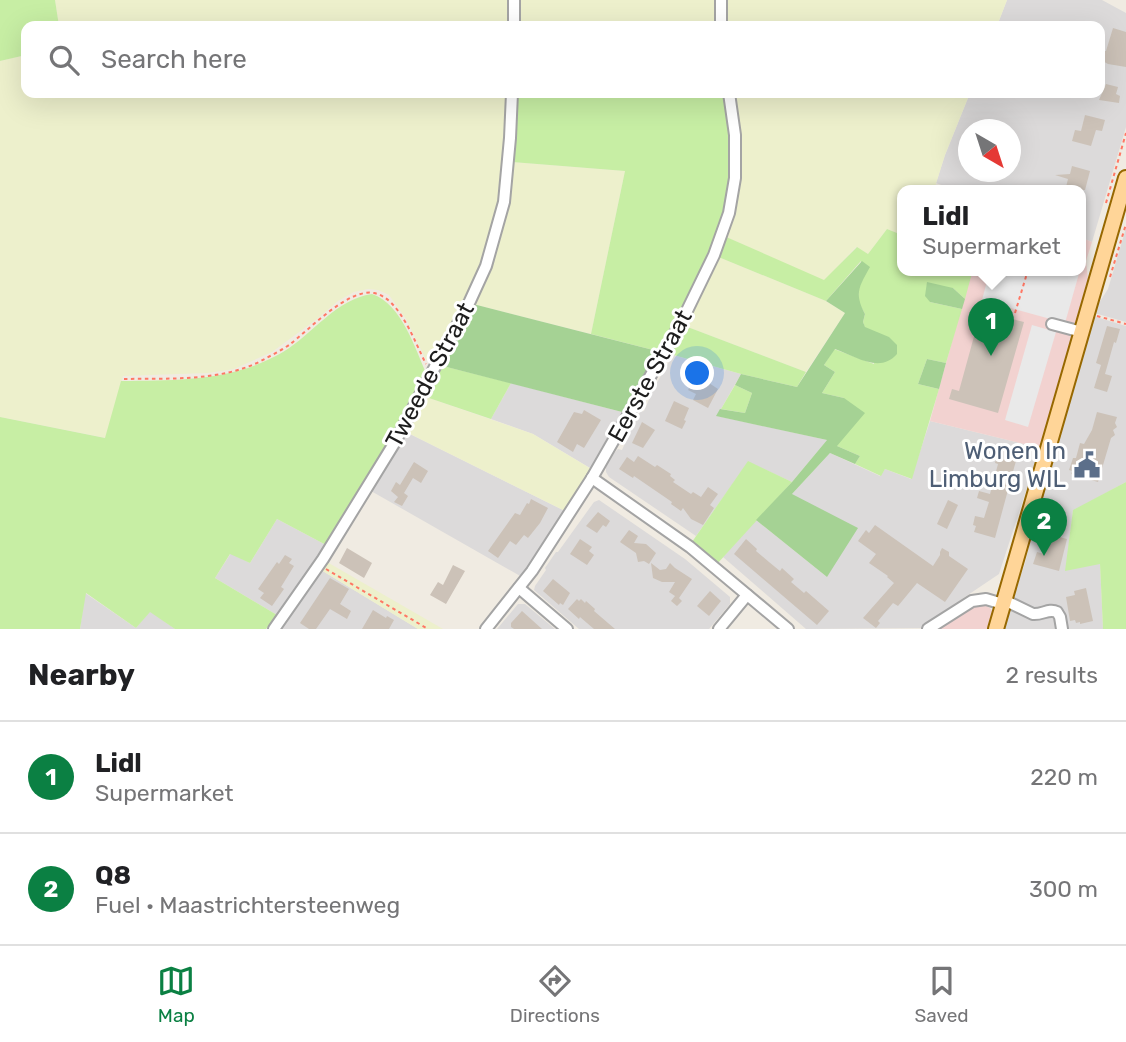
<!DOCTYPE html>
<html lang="en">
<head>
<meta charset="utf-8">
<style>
  body { margin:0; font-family:Rubik,sans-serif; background:#f2f2f2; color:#202124 }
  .compass { position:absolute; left:958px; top:119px; width:63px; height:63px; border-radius:50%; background:#fff; box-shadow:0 7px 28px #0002; rotate:141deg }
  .you { position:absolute; left:698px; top:374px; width:24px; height:24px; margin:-18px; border:5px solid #fff; border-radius:50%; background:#1a73e8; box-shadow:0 0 0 10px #1a73e833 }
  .badge { display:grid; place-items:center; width:46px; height:46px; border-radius:50%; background:#0b8043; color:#fff; font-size:23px; font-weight:700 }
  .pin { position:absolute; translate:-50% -58px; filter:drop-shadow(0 2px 4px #0008) }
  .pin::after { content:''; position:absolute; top:37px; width:24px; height:21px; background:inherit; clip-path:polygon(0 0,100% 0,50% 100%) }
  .popup { position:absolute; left:897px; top:185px; width:189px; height:91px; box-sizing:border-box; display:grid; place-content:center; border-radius:14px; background:#fff; filter:drop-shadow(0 2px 5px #0005); font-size:23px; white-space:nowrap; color:#757577 }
  .popup b { font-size:26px; color:#202124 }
  .popup::after { content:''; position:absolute; left:50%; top:100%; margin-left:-14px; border:14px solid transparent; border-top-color:#fff }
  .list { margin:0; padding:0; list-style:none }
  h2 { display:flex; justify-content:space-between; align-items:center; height:91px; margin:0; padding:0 28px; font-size:30px }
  h2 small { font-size:23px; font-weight:400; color:#757577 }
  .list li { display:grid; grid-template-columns:46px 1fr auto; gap:21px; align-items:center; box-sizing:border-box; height:112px; padding:0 28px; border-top:2px solid #e0e0e0 }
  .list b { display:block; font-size:26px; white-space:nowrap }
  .list p { margin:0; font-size:23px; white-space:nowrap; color:#757577 }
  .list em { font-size:23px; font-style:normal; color:#757577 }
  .icon { flex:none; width:38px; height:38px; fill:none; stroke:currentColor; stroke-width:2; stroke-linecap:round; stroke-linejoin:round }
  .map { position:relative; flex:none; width:1126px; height:629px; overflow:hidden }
  .search { position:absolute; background:#fff; box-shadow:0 7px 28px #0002; left:21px; right:21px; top:21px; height:77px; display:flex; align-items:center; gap:18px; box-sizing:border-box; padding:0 24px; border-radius:14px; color:#757577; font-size:26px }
  .sheet { height:315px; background:#fff }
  nav { display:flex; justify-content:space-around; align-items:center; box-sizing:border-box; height:98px; border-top:2px solid #e0e0e0; background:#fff; font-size:19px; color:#757577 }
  nav a { display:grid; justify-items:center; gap:4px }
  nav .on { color:#0b8043 }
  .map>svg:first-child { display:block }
  .residential { fill:#dcdada; fill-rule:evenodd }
  .commercial { fill:#f2d2d0 }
  .farmland { fill:#edf0cc }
  .grass { fill:#c7eea4 }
  .forest { fill:#a5d294 }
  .parking { fill:#e9e9e9 }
  .building { fill:#ccc2b8 }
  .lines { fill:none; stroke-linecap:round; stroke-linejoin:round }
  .minor-casing { stroke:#a4a4a4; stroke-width:14 }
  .major-casing { stroke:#976800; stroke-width:18 }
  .path { stroke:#ff7764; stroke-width:2; stroke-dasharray:3.5 3.5; stroke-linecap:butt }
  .minor { stroke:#fff; stroke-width:10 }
  .major { stroke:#ffd598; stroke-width:14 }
  .labels { text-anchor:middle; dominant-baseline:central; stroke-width:6; stroke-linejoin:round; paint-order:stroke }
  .street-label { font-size:24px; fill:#1d1d1d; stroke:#fff }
  .service-label { font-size:24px; fill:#4e5e75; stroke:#fff; text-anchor:end }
</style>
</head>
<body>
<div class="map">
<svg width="1126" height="629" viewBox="0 0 1126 629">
  <rect width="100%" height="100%" fill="#f0ebe2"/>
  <g class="residential">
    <path d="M1007,0H1102L1126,13V127L1092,242L1080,237V190H955L936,183L945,155L970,93H1100V26H997ZM968,130H1010V172H968Z"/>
    <path d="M1126,228V322L1094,313L1099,303L1108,289Z"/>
    <path d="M1093,316L1126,326V482L1073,511L1066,570L1100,563L1103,629H1003L1025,563L1053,450L1083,355Z"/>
    <path d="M673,355L741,374L717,416L827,440L792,482L748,462L696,536L609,477L606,472V467L615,452L618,449L622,450L637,416L640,412L644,411L655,386Z"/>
    <path d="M511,383L622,412L590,468L533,434L491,419Z"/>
    <path d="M930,421L1040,448L999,574L922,626L923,628L806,629L723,557L756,520L827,577L792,494L830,453L880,476L885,469L911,479Z"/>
    <path d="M404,431L567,512L522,577L371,491L398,447Z"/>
    <path d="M599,500L685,559L730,597V604L709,629H579L534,590L535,586L546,570L545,568L556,552H558L594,502Z"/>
    <path d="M277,519L326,545L277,615L215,578L231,553L250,563Z"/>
    <path d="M321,570L418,629H281Z"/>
    <path d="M85,593L136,628L150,611L175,629H80Z"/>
    <path d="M518,604H525L555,629H497Z"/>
  </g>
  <g class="commercial">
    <path d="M1080,237L1092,242L1086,261L1088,279L1040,448L930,421L971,273L966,270H1080Z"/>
    <path d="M982,604L990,608L994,614L990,629H938L973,606Z"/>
  </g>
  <g class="farmland">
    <path d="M55,0H510V26H59Z"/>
    <rect x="518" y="0" width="199" height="26"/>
    <path d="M725,0H1007L997,26H725Z"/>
    <path d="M26,55V93H509L502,191L483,264L435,358L431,361L426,360L406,319L389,295L378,290L368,289L354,292L338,301L317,319L272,352L234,369L208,373L123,376L106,438L0,417V61Z"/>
    <path d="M732,93H970L945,155L934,190H902V235L887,229L868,254L856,247L824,281L724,236Z"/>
    <path d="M512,162L625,171L591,334L473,304Z"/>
    <path d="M716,256L826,301L845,313L806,372L685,326V322Z"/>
    <path d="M423,396L533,434L593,470L567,512L404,431Z"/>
    <path d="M327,562L443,629H418L321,570Z"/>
  </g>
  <g class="grass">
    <path d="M0,0H55L59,26H26V55L0,61Z"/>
    <path d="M516,93L726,94L729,117L731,159L729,204L723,227L661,352L591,334L625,171L512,162Z"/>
    <path d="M887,229L902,235V270H966L972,273L965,299L953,288L930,302L962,309L946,363L927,359L918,384L939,389L912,479L885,469L881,476L855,464L860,456L837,446L844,398L822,393L835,372L824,365L834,349L874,364V332L865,328L863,322L865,314L858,301L861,261L826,301L716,256L724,236L824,280L857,247L868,254Z"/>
    <path d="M372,294C402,304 415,349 427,375L392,438L326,545L277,519L250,563L230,554L215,578L277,615L266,629H175L150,612L136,628L86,593L80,629H0V417L105,438L121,381C178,380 232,382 283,352C313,334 336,299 372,294Z"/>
    <path d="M685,326L806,372L797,387L741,374L670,354Z"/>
    <path d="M439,365L511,383L491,419L423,396Z"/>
    <path d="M735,385L752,393L745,413L721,409Z"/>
    <path d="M748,461L792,482L717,564L692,542Z"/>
    <path d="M1126,482V629H1103L1100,564L1065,571L1073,510Z"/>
  </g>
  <g class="forest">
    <path d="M862,261L870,267C859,287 854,293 865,314L863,322L865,327L889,337L897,345V354C880,374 855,356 835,349L824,365L835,372L822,393L844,398L865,413L837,446L860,456L855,464L830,453L792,494L858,528L827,577L756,520L792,482L827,440L716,416L720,409L745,413L752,393L735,385L741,374L797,387L845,313L826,301Z"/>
    <path d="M927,282L953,288L965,299L962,309L930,302L925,296Z"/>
    <path d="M473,304L661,352L626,413L439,365Z"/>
    <path d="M927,359L946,363L939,389L918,384Z"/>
  </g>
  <g class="parking">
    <path d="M990,270H1080L1065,323L982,300Z"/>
    <path d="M1032,325L1056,332L1028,427L1005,420Z"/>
  </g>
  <g class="building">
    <path d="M1113,28L1126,32V67L1108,64L1101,60L1104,51H1106Z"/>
    <path d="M1106,84L1118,87L1116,94L1120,96L1119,103L1099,100Z"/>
    <path d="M1085,115L1105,120L1102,131L1096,130L1091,146L1072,141L1075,130L1081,131Z"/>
    <path d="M1072,166L1090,171L1085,190H1069L1066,187L1068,179L1055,175L1070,174Z"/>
    <path d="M981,311L1024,322L998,413L949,399L952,389L959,391Z"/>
    <path d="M1107,326L1120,329L1116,343L1114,342L1105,374L1112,376L1107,392L1094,388L1101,365L1096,363Z"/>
    <path d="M695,377L705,383L706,381L718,389L708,408L693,400L696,394L688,390Z"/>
    <path d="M674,401L689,408L684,420L686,421L682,429L665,421Z"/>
    <path d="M584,410L601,420L584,448L577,444L573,452L557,442L574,412L582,414Z"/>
    <path d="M1097,412L1117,417L1115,423L1117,427L1113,430L1115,435L1111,438L1098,482L1071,474L1072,471L1069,470L1073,458H1076L1080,443L1084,444L1092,430Z"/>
    <path d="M642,422L655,430L643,448L632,443Z"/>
    <path d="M999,449L1011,453L1009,459L1016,461L1012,475L1013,476L1008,490L995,538L974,532L976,526L973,525L975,516L984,518L989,502L977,498L979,491L990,494L998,464L995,463Z"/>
    <path d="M638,456L655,467L657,465L671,474L670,476L675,480L673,482L691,494L693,492L701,497L708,487L718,494L710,505L714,508L703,525L691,519L683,508L681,511L671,504L672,502L634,476L633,478L619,469L627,457L634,462Z"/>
    <path d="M414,462L428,471L421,483L413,478L404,493L408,496L402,506L394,502L398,497L391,491L396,482L400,485Z"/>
    <path d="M531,499L548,508L540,523L528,538L524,535L516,545L510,541L498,558L488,551L515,513L520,515L527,503L529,504Z"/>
    <path d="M948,500L958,505L947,529L937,524Z"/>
    <path d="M598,512L610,521L606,527L603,525L597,533L586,526Z"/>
    <path d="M875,525L933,566L940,555V552L942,548L949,552V556L968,569L945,602L917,583L898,606L893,603L878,621L880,623L876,628L863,618L894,583L887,577L888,576L869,563L876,554L858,541L866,530L869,533Z"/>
    <path d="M629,530L638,536L634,543L646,544L656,553L649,564L644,561L638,562L636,553L620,542Z"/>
    <path d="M1052,535L1067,539L1059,571L1033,564L1037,552L1044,554L1047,543L1050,544Z"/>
    <path d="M580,539L592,547L589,551L594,555L587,565L570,554Z"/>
    <path d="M746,539L757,549L756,551L769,562L780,571L782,568L794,579L791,582L804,593L806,591L829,611L817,625L734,554Z"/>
    <path d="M347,548L372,563L364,578L339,563Z"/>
    <path d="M285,555L292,559L289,563L294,566L281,587L284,589L272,606L260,598L264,593L258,589L277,562L279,564Z"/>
    <path d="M651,563L660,570L666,569L670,563L675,568L692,579L679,598L682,601L677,606L671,601L675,596L669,592L675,582H662L653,578Z"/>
    <path d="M453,565L465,571L446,604L430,595L438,582L443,585Z"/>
    <path d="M330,578L349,589L340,604L351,611L347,619L330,609L316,629H309L300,623Z"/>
    <path d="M553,579L570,593L563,605L560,603L559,605L543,591Z"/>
    <path d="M1086,588L1093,621L1080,624V622L1076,623L1075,620L1070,621L1066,597L1075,595L1074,591Z"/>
    <path d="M710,591L721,601L709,616L697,606Z"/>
    <path d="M577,599L579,601L581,599L585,603L586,601L595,609L594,611L615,629H594L580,617L579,619L568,609Z"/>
    <path d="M373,610L386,618L387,616L394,620L389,629H362Z"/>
    <path d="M522,611L542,629H514L511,627V623Z"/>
  </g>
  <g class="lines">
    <g class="minor-casing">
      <g id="minor">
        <path d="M721,0V26"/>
        <path d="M514,26V0"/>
        <path d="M1052,324L1082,332"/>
        <path d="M592,478L690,547L788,629"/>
        <path d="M519,588L567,629"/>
        <path d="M1004,600L1033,614C1042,615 1049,608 1057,612L1060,617L1062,629"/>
        <path d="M274,629L323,559L395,442L470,301L486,266L504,202L510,138L512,93"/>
        <path d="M486,629L532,571L592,478L682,321L714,255L729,213L735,178V135L729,93"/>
        <path d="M719,629L747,595"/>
        <path d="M928,629L972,601L986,599L1003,604"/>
      </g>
    </g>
    <g class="major-casing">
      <path id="major" d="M996,629L1126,178"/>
    </g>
    <g class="path">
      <path d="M1106,203L1126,133"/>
      <path d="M1110,277L1126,224"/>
      <path d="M1015,313L1028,270"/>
      <path d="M1097,316L1126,324"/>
      <path d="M124,379C169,378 219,382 261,361C270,356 280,351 289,345C309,330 348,288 374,293C400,298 415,343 426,364"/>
      <path d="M326,569L428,629"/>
    </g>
    <use href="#minor" class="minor"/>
    <use href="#major" class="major"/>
  </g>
  <defs>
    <g id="civic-bare" transform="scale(2.1)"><path d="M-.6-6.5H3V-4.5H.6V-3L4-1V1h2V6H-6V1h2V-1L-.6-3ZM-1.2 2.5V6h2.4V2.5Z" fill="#5c6f8a" stroke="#fff" stroke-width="2.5" paint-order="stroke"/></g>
  </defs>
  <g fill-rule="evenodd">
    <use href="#civic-bare" x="1087" y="465"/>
  </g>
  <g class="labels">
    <g class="street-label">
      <text transform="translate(430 375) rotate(-62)">Tweede Straat</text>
      <text transform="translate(650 376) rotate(-61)">Eerste Straat</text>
    </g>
    <g class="service-label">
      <text x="1066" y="451">Wonen In<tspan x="1066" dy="28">Limburg WIL</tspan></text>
    </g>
  </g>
</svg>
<svg class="compass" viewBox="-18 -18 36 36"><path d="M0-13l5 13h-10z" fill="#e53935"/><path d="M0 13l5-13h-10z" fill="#757577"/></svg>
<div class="you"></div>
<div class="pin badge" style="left:991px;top:356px">1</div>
<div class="popup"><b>Lidl</b>Supermarket</div>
<div class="pin badge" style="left:1044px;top:556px">2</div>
<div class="search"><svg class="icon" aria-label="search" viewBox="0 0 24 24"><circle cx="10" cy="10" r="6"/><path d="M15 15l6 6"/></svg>Search here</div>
</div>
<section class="sheet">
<h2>Nearby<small>2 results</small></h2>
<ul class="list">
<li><span class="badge">1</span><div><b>Lidl</b><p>Supermarket</p></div><em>220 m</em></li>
<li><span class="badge">2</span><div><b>Q8</b><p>Fuel · Maastrichtersteenweg</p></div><em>300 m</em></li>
</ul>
</section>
<nav>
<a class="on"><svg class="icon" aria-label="map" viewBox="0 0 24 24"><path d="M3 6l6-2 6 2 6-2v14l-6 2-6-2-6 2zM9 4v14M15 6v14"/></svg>Map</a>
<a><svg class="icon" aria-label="directions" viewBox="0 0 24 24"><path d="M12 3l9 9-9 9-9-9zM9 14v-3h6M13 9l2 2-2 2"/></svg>Directions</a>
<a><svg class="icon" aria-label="saved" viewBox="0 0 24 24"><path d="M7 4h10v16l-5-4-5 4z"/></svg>Saved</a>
</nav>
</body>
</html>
